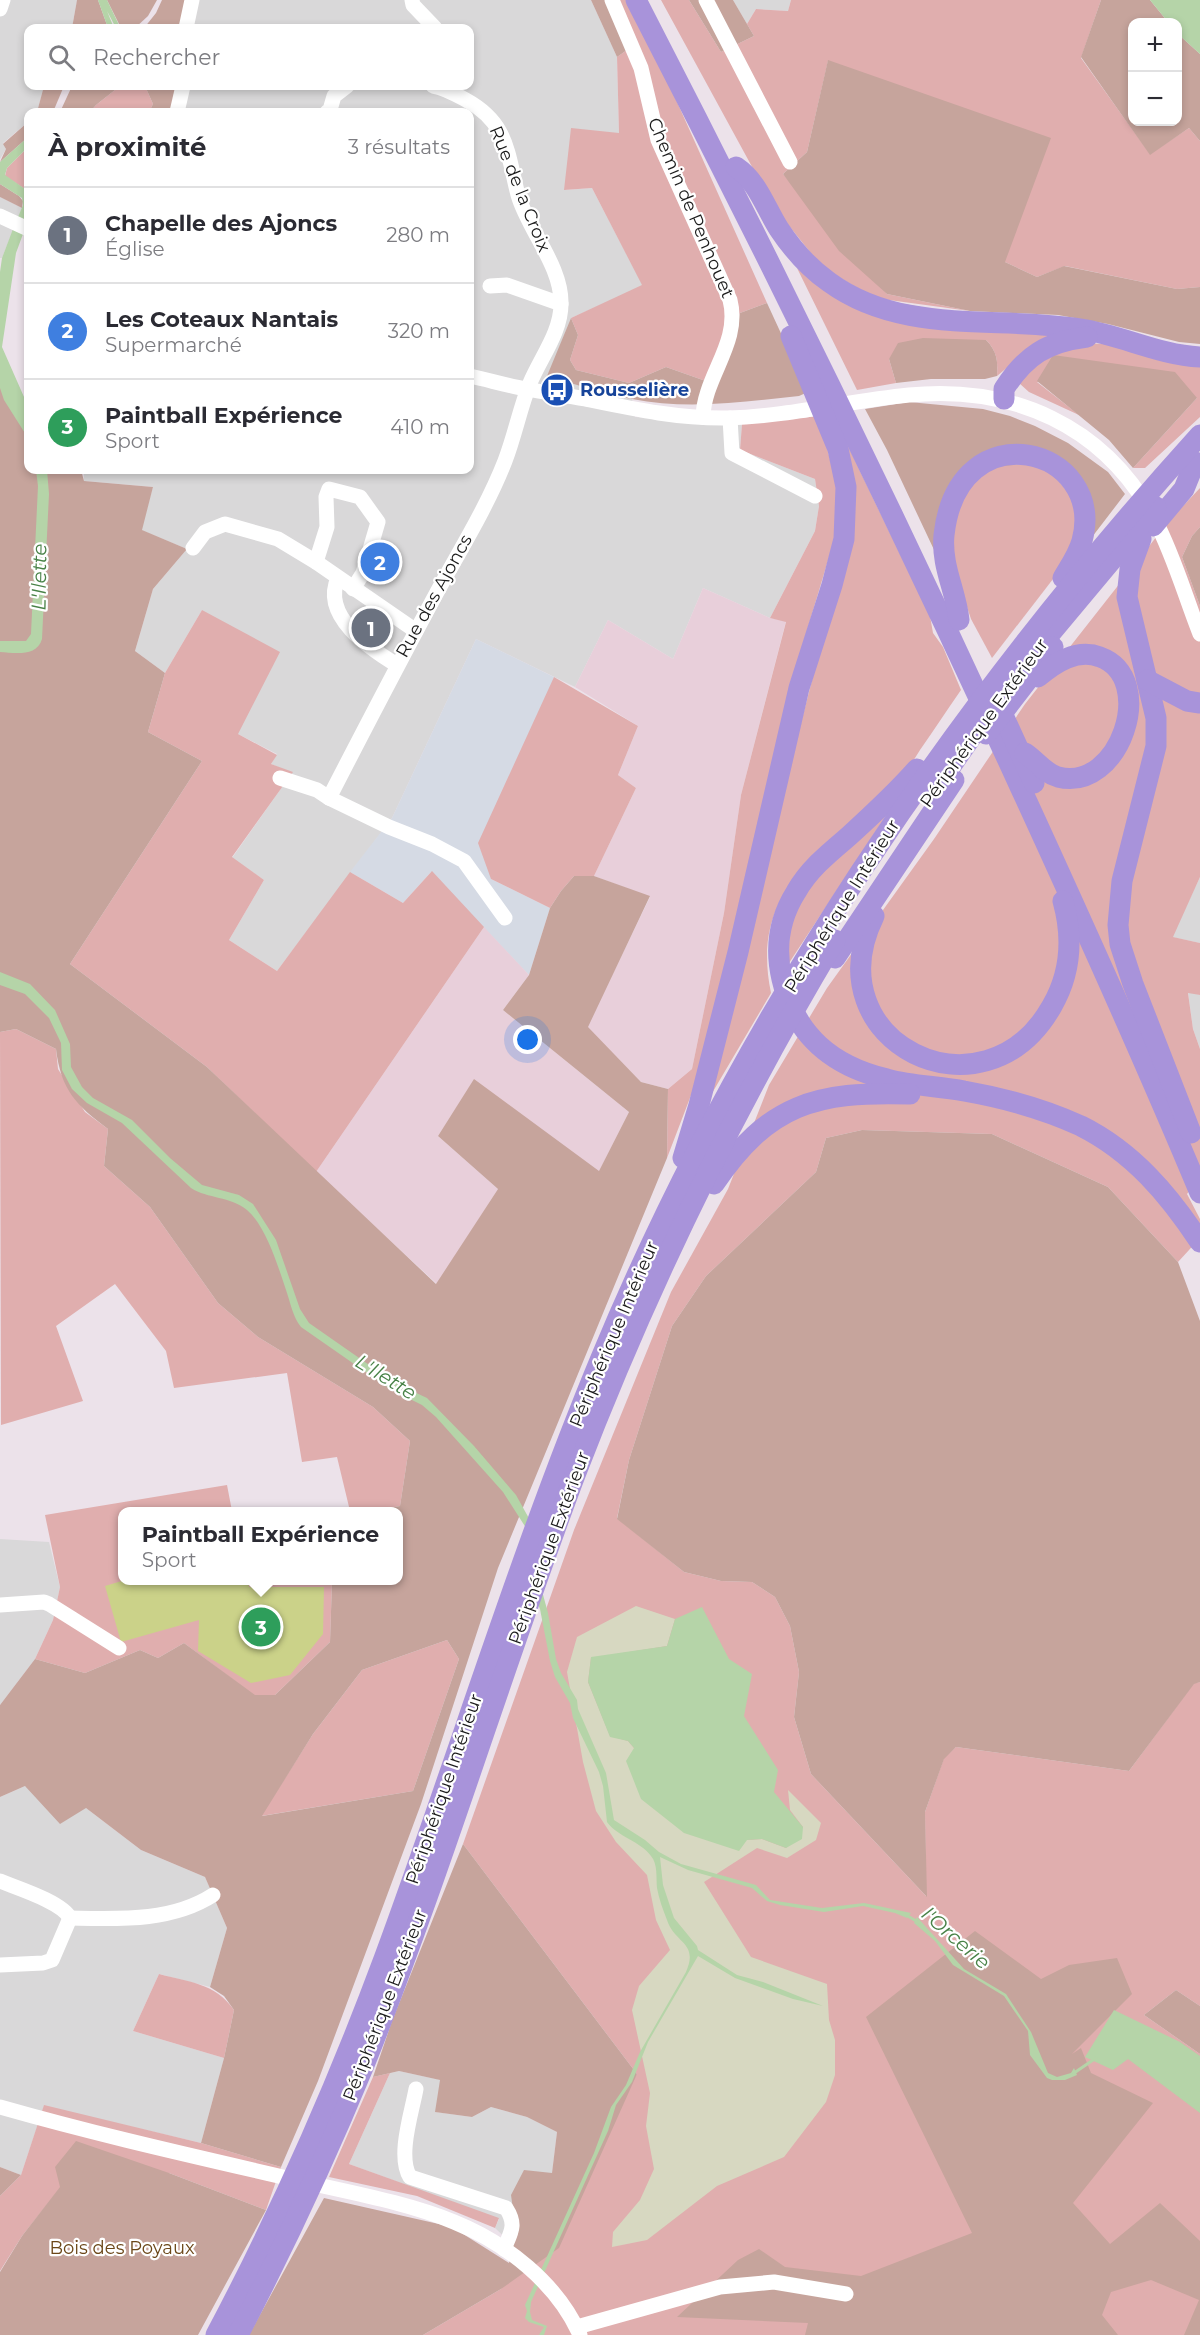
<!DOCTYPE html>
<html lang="fr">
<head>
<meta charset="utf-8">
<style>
  body { margin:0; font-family:Montserrat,sans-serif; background:#f7f7f7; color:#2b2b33 }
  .controls { position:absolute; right:18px; top:18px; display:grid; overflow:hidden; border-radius:12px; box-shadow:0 3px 9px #0003 }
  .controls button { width:54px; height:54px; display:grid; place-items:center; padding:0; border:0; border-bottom:2px solid #e1e1e2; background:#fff; color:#2b2b33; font:30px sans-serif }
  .you { position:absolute; left:528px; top:1040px; width:21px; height:21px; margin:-15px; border:4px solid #fff; border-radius:50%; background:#1a73e8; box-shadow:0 0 0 9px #1a73e833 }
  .badge { display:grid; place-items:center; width:39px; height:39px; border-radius:50%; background:#b45309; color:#fff; font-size:20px; font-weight:700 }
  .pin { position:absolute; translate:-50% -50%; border:3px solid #fff; box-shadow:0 2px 6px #0006 }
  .popup { position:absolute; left:118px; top:1507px; width:285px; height:78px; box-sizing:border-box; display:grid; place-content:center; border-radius:12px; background:#fff; filter:drop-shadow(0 2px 4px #0005); font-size:20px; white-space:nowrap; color:#7c7c81 }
  .popup b { font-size:22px; color:#2b2b33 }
  .popup::after { content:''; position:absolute; left:50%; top:100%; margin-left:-12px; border:12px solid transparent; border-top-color:#fff }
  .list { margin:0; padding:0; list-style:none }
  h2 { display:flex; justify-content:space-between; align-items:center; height:78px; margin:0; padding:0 24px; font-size:26px }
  h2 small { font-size:20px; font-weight:400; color:#7c7c81 }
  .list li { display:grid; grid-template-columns:39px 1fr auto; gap:18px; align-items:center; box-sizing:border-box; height:96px; padding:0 24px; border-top:2px solid #e1e1e2 }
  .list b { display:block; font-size:22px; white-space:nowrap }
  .list p { margin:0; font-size:20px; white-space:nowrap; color:#7c7c81 }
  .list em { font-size:20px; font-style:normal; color:#7c7c81 }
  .icon { flex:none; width:33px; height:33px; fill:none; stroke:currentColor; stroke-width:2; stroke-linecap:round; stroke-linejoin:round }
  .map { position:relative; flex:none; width:1200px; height:2335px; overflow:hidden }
  .search { position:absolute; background:#fff; box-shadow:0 3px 9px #0003; left:24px; top:24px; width:450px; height:66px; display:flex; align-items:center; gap:15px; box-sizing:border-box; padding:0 21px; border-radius:12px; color:#7c7c81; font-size:22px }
  .panel { position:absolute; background:#fff; box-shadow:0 3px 9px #0003; left:24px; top:108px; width:450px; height:366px; border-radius:12px }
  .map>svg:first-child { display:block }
  .residential { fill:#d9d8d9 }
  .industrial { fill:#d5dae4 }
  .farmland { fill:#e8cfda }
  .grass { fill:#e0aeae }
  .forest { fill:#c6a49c; fill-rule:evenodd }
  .wetland { fill:#d7d8c1 }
  .pitch { fill:#cbd289 }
  .water { fill:#b5d4a8 }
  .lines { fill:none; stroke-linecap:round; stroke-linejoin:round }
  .stream { stroke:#b5d4a8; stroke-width:3 }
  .minor { stroke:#fff; stroke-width:15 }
  .highway { stroke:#a893da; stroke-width:21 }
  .labels { text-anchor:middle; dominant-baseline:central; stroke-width:4.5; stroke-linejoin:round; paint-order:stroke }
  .street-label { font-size:18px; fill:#1b1b1b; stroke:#fff }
  .transit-label { font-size:18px; font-weight:bold; fill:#164399; stroke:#fff; text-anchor:start }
  .park-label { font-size:18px; fill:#6b4718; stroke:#fff }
  .water-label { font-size:20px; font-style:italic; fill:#488247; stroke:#fff }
</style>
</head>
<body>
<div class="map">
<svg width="1200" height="2335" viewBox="0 0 1200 2335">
  <rect width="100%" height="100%" fill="#ece2ea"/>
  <g class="residential">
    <path d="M0,0H77L72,28H28V86H44L37,112H28V122L3,143L6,149L0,159Z"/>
    <path d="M196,0H591L617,57L619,133L565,190L592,188L643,286L571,318L548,376L632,399L635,417L742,424L740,450L815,479L819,506L815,531L770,618L703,588L673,659L608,620L575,687L476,639L392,818L277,971L229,940L264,880L232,858L292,773L271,764L277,754L238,734L202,610L165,673L135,651L153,589L187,549L141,530L153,487L84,481V470H470V112H181L186,86H470V28H188Z"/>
    <path d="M733,0H791L788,11L756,9L747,24Z"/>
    <path d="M0,197L22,208L2,258H0Z"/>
    <path d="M1200,877V943L1172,937Z"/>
    <path d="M1188,992L1200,995V1049L1193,1029Z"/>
    <path d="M0,1539L49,1542L60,1587L53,1620L35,1659L0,1705Z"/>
    <path d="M25,1786L86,1808L141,1850L205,1877L227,1928L210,1987L159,1974L133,2031L224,2058L201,2143L44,2106L21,2175L0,2167V1797Z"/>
    <path d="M399,2071L441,2080L436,2112L472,2117L491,2107L527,2117L557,2132L552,2174L516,2231L513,2245L495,2228L499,2219L349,2164L390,2073Z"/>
  </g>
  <path class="industrial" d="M476,639L554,677L491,879L550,908L529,975L431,872L403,903L350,872L392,818Z"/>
  <g class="farmland">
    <path d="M703,588L770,618L786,621L741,795L724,913L692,1069L668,1089L641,1082L587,1027L650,897L594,876L636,788L618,775L638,726L575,687L608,620L673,659Z"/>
    <path d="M484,927L529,975L503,1010L629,1112L599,1172L474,1080L438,1136L498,1189L437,1284L316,1172Z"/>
  </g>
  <g class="grass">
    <path d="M607,0H628L656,55L767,303L740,313L717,385L666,367L629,383L576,370L570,360L578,335L571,318L642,285L592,188L564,190L571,128L619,133L617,57L627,50Z"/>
    <path d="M661,0H689L721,52L754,36L747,24L756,9L788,11L791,0H1101L1081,58L1150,154L1189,128L1200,141V287L1177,289L1065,266L1037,277L1005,262L828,61L807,152L783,174L887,294L970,311L874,298L822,267L774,207Z"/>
    <path d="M120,86H145L153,104L149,112H90L96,105Z"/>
    <path d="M28,147V191L5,176L7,168Z"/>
    <path d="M797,268L825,289L1060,333L1026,352L997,376C998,361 997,351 986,340L889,359L896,383L857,390Z"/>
    <path d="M1077,343L1108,344L1200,362V417L1145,468H1133L1197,398L1037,382L1079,415L1029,392L1019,383L1040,358Z"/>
    <path d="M819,416L837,487L835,537L797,664L698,1077L667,1158L668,1089L692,1069L724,913L741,795L786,622L770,618L815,531L819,506L815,479L740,450L742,424Z"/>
    <path d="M834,417L930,616L933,633L943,647L961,690C947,710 934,730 920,750C914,759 909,769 902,777C838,845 747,879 771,993L708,1100L795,746L825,630L850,549Z"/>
    <path d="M992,465H1046L1075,501L1078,524L1070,557L992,658L971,619L952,562L955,515L967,489Z"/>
    <path d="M1200,488V527L1192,536L1182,557L1200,606V877L1173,937L1200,943V995L1188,993L1193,1029L1200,1049V1176L1187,1194L1200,1219V1238L1178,1262L1108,1187L992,1134L862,1130L826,1138L816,1172L706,1276L672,1326L629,1460L617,1518L684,1572L721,1581L752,1582L775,1597L790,1626L799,1672L794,1717L811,1774L926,1896L925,1812L944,1758L956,1747L1129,1771L1194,1683L1200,1682V2006L1176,1990L1144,2015L1200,2054V2335H423L501,2289L637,2074L463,1844L574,1530L671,1292L728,1189L769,1085L827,988L934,839L1025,704L1168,522Z"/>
    <path d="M202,610L280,652L238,734L277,755L271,764L293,772L232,857L264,880L229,940L277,971L350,872L403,903L432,871L484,927L316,1172L207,1067L70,964L202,761L148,732L165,673Z"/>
    <path d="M554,677L638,726L618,775L636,788L594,876H574L561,891L550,908L491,879L478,843Z"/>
    <path d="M889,811L787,966L792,910L804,889Z"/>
    <path d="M16,1029L56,1049L58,1069L85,1112L108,1129L104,1166L150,1207L218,1303L258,1337L373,1407L410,1441L400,1506L373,1511H350L337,1457L302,1462L287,1373L174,1388L166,1351L115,1284L56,1326L83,1401L1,1425L0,1032Z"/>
    <path d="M227,1485L232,1511L123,1512V1580L332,1581L330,1642L275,1695L255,1696L184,1643L158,1658L140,1650L85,1673L35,1659L53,1620L60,1587L45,1515Z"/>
    <path d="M447,1640L459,1659L413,1791L261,1816L313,1734L362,1670Z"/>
    <path d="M159,1974C189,1982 215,1983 234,2010L224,2058L133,2031Z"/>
    <path d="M390,2073L349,2164L499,2218L495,2228L417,2196L329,2177L373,2077Z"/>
    <path d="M44,2105L201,2143L281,2167L266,2210L169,2173L61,2187L22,2236L0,2271V2196L21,2175Z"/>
  </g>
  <g class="forest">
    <path d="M77,0H98L108,28H72Z"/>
    <path d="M107,0H157L148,16L135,28H123L120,26Z"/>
    <path d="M162,0H196L188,28H144L156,13Z"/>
    <path d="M591,0H607L627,50L617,57Z"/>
    <path d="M689,0H733L754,36L721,52Z"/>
    <path d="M1101,0H1150L1168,22H1132V122H1178V34L1200,54V141L1189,128L1150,155L1081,57Z"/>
    <path d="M828,60L1051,138L1005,262L1037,277L1064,266L1177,289L1200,287V344L1179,342L1108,324L1058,315L970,311L887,294L839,251L783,174L807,152Z"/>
    <path d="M44,86H64L53,112H37Z"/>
    <path d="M72,86H120L96,105L90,112H60Z"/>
    <path d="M145,86H186L181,112H149L153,104Z"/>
    <path d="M28,122V137L0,162L6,149L3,144Z"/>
    <path d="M0,184L19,196L23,201L22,208L0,197Z"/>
    <path d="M767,303L808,392L799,396C744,402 687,410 632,399C604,394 575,384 547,376L571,318L578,335L570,360L576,370L629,383L666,367L717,385L740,313Z"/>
    <path d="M923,338L986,340C997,351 998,361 997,376L985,379H931L896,383L889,359L898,343Z"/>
    <path d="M1053,355L1175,372L1197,398L1133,468L1109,440L1037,381Z"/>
    <path d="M0,371L28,430V470H81L84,481L153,487L142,530L187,549L153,589L135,651L165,673L148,732L202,761L70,964L207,1067L436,1284L498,1189L438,1136L474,1079L599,1171L629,1112L503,1010L529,975L550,908L561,891L574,876H594L650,896L588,1027L641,1082L668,1089L667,1158L498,1568L421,1804L318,2081L281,2167L201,2143L224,2058L234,2010L224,1996L210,1987L227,1928L205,1877L141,1850L86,1808L60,1824L25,1786L0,1797V1705L35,1659L85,1673L140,1650L158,1658L184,1643L255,1695H275L330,1642L332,1581L399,1580V1512L373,1511L400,1506L410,1441L373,1407L258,1337L218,1303L150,1207L104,1166L108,1129C76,1105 61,1090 56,1049L16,1029L0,1032ZM447,1640L459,1659L413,1791L262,1816L313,1734L362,1670Z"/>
    <path d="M909,402L983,409L1010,416L1035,426L1068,443L1108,472L1125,494L1089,541L1062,460L965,470L936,554L887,450L865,409Z"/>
    <path d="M1200,527V606L1182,557L1192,536Z"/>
    <path d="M862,1130L992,1134L1108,1187L1178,1262L1200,1321V1682L1194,1684L1129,1771L956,1747L944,1759L925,1812L927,1897L811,1774L794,1717L799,1672L790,1626L775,1597L752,1582L721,1581L684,1572L617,1519L629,1460L672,1326L706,1276L816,1172L826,1138Z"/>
    <path d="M463,1844L637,2074L559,2248L501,2289L423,2335H249L324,2198L452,2227L509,2263L516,2231L511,2195L524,2170L552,2173L557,2132L527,2117L491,2107L472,2117L435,2112L440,2080L399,2071L373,2077L392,2021Z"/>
    <path d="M975,1931L1041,1979L1069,1965L1117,1958L1132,1994L1072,2054L1081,2048L1091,2073L1153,2103L1073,2203L1110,2244L1160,2203L1200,2241V2335H1184L1199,2300L1151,2280L1111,2292L1102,2315L1118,2335H805L808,2323L677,2317L738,2260L759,2249L785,2267L861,2276L972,2233L866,2017Z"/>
    <path d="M1176,1990L1200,2006V2054L1144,2015Z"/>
    <path d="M76,2141L169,2173L266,2210L198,2335H0V2272L22,2236L60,2187L55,2167Z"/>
    <path d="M0,2167L21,2175L0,2196Z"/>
  </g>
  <path class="wetland" d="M636,1606L675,1619L667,1646L591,1658L588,1682L610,1736L628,1741L634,1748L747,1840L762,1839L786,1848L803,1827L790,1810L788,1790L821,1823L816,1840L787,1858L757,1848L704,1882L751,1957L827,1984L829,2020L835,2040V2075L826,2102L784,2157L717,2186L647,2240L612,2247L613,2232L640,2200L654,2169L646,2126L650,2093L632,2010L639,1986L670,1950L656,1920L647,1875L616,1842L596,1811L583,1762L567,1672L577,1637Z"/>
  <path class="pitch" d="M125,1580H248L249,1587H324L323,1634L290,1675L251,1683L198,1651L199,1620L121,1642L105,1586Z"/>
  <g class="water">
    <path d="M98,0H107L119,25L123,28H116L107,11L114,28H108Z"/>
    <path d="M1150,0H1200V54L1178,34V22H1168Z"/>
    <path d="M28,137V147L7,168L5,175L28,191V221L18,217L23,205L22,198L0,184V162Z"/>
    <path d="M13,229L23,234L16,253L2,347L28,406V438L4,400L0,388V272L2,258Z"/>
    <path d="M36,470H47L49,494L42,639C37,657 15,653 0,652V641H26L31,634L38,486Z"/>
    <path d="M0,972L30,984L55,1010L70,1044L71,1067L82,1087L93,1098L132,1120L170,1158L202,1185L239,1195L253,1204L276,1240L300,1309L309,1323L395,1383L427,1398L474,1446L516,1495L536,1531L542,1591L548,1613L556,1659L561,1673L577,1700L578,1709L606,1773L614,1820L645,1840L659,1852L681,1864L756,1885L770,1900L822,1908L864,1903L911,1913L907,1918L895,1913L863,1906L824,1912L780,1905L767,1901L752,1888L688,1870L660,1857L663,1885L674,1918L697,1946L698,1950L737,1975L763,1982L823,2006L793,1999L735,1978L698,1956L648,2042L632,2082L616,2105L608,2131L531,2302L530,2312L532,2320L547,2326L544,2335H539L544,2327L529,2322L525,2318L527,2311L525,2305L594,2153L611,2107L626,2085L640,2052L686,1972C699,1942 675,1944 667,1920C663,1910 659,1899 657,1888C656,1878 658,1864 651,1856C640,1841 618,1837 607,1822L603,1786L599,1772L573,1718L570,1703L555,1677L550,1661L540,1609L521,1565L528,1531L503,1492L436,1417L422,1405L390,1389L301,1327C293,1317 291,1305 287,1293C279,1269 266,1226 247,1210C230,1196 208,1199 191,1188L122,1123L87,1103L72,1089L62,1070L61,1043L49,1018L25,994L0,985Z"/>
    <path d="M702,1607L729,1659L752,1674L744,1716L778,1770L774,1792L803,1827L802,1839L786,1848L762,1839L747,1840L739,1851L684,1833L641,1799L626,1761L634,1748L628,1741L610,1737L588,1682L591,1657L667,1646L675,1619Z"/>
    <path d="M917,1917L964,1969L1006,1994L1031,2032L1048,2073L1057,2077L1071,2073L1074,2068L1077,2075L1065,2080H1052L1047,2078L1030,2055L1028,2031L1004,1996L953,1965L935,1941L914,1923Z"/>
    <path d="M1114,2010L1180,2042L1200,2056V2113L1128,2059L1113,2070L1085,2057Z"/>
  </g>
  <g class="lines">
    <g class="stream">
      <path d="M906,1915L918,1922"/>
      <path d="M1074,2073L1096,2058"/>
    </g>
    <g class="minor">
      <path d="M412,0L413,5L435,28"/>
      <path d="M612,0L641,68L658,140L730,300C741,343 704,376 703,417"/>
      <path d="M706,0L790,162"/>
      <path d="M0,9L3,0"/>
      <path d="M186,28L192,0"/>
      <path d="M177,112L183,86"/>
      <path d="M327,112L330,110L334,96L347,86"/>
      <path d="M0,216L28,229"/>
      <path d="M490,286L507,285L561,304"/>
      <path d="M470,376C489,380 508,386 527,389C546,393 566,395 585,399C633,409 679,419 729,418C789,416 849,401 909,395C1012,385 1105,425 1155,520C1174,556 1185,596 1200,634"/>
      <path d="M730,418L732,453L815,496"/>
      <path d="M193,548L205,532L225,524L278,539L316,562L416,631"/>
      <path d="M316,562L327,527L326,497L329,489L360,497L378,522L363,573L353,589"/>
      <path d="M338,578C321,616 369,648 397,665"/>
      <path d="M280,778L317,790L329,798L389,827L432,844L464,861L505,918"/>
      <path d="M329,798C364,730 400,661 436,594C460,550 487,507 505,461C515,435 520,408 530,383C541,357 561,332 561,304C562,266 528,230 518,195C507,152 508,123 466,100C455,94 445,88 433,86"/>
      <path d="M0,1605L44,1602L49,1604L119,1648"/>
      <path d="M0,1881C17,1888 62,1902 70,1918"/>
      <path d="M70,1918C119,1919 171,1922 213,1895"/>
      <path d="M0,1965L43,1963L52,1960L70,1918"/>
      <path d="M416,2089C412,2112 397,2156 410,2177L506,2208C517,2225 511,2232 504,2249"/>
      <path d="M0,2107C98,2135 197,2157 296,2180C347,2192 405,2202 454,2222C506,2243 557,2283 580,2335"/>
      <path d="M577,2327L720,2287L774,2282L846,2294"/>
    </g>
    <g class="highway">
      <path d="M636,0C769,257 896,517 1017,780C1080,917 1142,1054 1200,1193"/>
      <path d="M736,167C758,182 765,207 779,229C793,250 809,268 829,282C903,336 996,315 1081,329C1121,335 1159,355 1200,357"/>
      <path d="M1004,399V389C1026,355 1047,342 1087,337"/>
      <path d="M1153,526L1184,489L1195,462"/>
      <path d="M1141,539L1130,569L1127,597L1156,718V746L1122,881L1118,925L1120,944L1133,984L1191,1133"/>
      <path d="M959,620C956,591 941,566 944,535C958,408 1107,447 1082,541C1078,555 1070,566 1063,578"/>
      <path d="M1034,653L1156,507"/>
      <path d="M1147,680L1187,701L1200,703"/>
      <path d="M997,702L1034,783"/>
      <path d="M986,734L1053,647"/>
      <path d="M1025,753C1037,761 1044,773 1058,777C1120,793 1158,678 1100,657C1077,648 1055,663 1038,677"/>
      <path d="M917,769C896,793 872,815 849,836C829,853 809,869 796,892C779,919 775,949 782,979C795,1035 832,1066 887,1079C912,1086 939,1086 964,1091C1004,1098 1044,1109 1081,1126C1133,1152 1169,1195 1200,1242"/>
      <path d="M935,789L974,733"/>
      <path d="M874,916C812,1042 984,1127 1052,1006C1071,973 1073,937 1063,901"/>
      <path d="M835,958L954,780"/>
      <path d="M683,1158L699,1105L738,952L799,688L832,585L844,539L846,487L838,449L791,336"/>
      <path d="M714,1184C768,1104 816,1091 910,1094"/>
      <path d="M216,2335C280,2214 336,2088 384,1959C458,1759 519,1555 601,1358C742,1018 954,707 1200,435"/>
      <path d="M238,2335C284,2247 326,2157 364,2065C442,1871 501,1671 575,1475C646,1290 733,1111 835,940"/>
    </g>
  </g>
  <defs>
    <g id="bus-disc" transform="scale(1.725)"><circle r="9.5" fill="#1a4fb4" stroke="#fff"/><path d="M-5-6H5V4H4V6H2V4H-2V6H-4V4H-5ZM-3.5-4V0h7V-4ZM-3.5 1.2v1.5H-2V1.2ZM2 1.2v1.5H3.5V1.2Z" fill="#fff"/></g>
  </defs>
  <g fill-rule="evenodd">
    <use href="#bus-disc" x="557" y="390"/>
  </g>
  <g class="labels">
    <g class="street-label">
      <text transform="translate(520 189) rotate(68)">Rue de la Croix</text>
      <text transform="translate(691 208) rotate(67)">Chemin de Penhouet</text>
      <text transform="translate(434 596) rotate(-61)">Rue des Ajoncs</text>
      <text transform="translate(984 723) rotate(-54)">Périphérique Extérieur</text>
      <text transform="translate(842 906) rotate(-58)">Périphérique Intérieur</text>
      <text transform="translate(614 1334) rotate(-67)">Périphérique Intérieur</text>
      <text transform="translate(549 1548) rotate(-70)">Périphérique Extérieur</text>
      <text transform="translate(444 1789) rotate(-71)">Périphérique Intérieur</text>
      <text transform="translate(385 2005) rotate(-69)">Périphérique Extérieur</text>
    </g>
    <g class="transit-label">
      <text x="580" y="390">Rousselière</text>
    </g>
    <g class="park-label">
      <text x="122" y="2248">Bois des Poyaux</text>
    </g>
    <g class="water-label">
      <text transform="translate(39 577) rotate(-89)">L'Ilette</text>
      <text transform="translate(386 1377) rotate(32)">L'Ilette</text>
      <text transform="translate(956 1938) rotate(41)">l'Orcerie</text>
    </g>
  </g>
</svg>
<div class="controls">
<button>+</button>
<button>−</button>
</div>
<div class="you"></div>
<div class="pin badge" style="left:371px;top:628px;background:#6b7280">1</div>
<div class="pin badge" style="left:380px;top:562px;background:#3f7fe0">2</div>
<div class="pin badge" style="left:261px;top:1627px;background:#2e9e5b">3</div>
<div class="popup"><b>Paintball Expérience</b>Sport</div>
<div class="search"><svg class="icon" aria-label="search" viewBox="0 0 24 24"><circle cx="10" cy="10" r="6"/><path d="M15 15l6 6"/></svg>Rechercher</div>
<section class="panel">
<h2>À proximité<small>3 résultats</small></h2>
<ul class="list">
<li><span class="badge" style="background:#6b7280">1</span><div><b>Chapelle des Ajoncs</b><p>Église</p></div><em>280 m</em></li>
<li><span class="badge" style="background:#3f7fe0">2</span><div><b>Les Coteaux Nantais</b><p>Supermarché</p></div><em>320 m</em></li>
<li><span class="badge" style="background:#2e9e5b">3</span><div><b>Paintball Expérience</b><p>Sport</p></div><em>410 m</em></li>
</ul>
</section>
</div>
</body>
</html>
